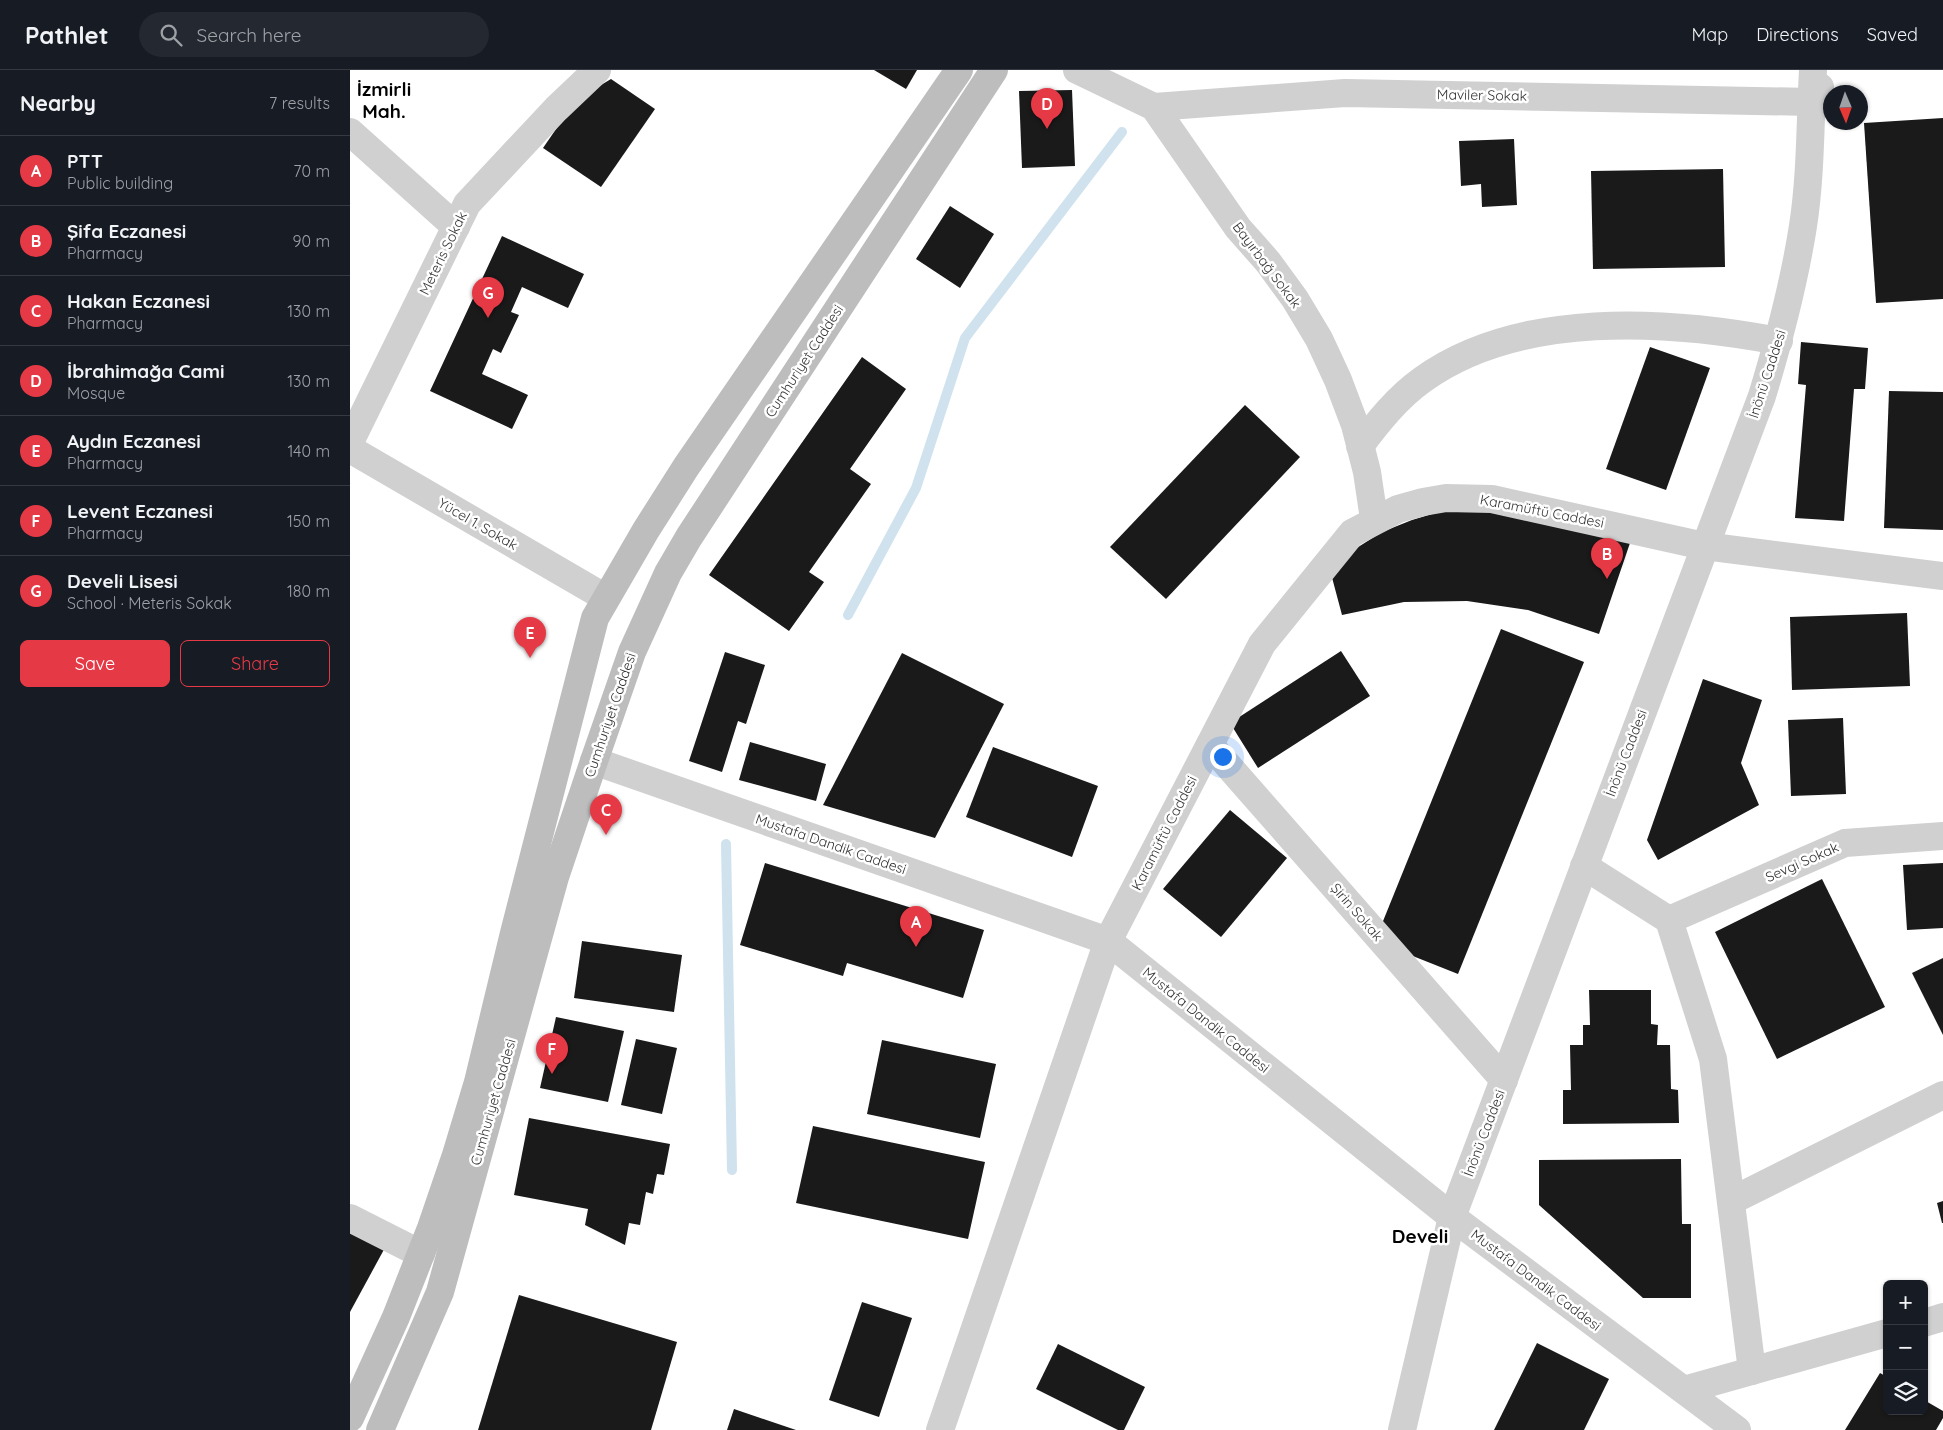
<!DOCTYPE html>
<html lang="en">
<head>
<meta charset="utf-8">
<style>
  body { margin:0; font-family:Quicksand,sans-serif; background:#242831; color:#f1f3f6 }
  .controls { position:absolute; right:15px; bottom:15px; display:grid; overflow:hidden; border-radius:8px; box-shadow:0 1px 4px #0004 }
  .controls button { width:45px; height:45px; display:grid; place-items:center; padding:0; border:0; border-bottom:1px solid #363941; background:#171b24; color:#f1f3f6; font:25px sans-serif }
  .compass { position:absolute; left:1473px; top:15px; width:45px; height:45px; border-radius:50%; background:#171b24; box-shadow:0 1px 4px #0004; rotate:178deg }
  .you { position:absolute; left:872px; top:686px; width:18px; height:18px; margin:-12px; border:4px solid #fff; border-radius:50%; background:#1a73e8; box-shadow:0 0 0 8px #1a73e833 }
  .badge { display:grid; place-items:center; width:32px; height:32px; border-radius:50%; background:#e63946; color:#fff; font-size:16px; font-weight:700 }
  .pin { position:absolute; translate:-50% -41px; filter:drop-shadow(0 1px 2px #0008) }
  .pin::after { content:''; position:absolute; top:26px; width:18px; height:15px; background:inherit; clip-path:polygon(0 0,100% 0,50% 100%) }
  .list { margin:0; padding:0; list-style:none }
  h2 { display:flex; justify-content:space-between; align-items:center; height:65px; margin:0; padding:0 20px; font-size:21px }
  h2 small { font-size:16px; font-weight:400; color:#9ea1a6 }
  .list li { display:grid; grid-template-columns:32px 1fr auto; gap:15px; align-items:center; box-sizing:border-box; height:70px; padding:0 20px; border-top:1px solid #363941 }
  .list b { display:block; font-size:19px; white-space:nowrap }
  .list p { margin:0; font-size:16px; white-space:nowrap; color:#9ea1a6 }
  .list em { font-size:16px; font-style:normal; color:#9ea1a6 }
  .actions { display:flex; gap:10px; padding:15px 20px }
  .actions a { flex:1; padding:11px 0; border:1px solid #e63946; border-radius:8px; text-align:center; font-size:18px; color:#e63946 }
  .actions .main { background:#e63946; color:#fff }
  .icon { flex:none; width:28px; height:28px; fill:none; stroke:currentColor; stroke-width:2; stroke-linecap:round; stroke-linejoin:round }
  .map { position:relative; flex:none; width:1593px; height:1360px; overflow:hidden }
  header { display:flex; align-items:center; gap:30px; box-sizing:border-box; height:70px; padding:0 25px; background:#171b24; border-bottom:1px solid #363941 }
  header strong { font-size:24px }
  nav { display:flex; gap:28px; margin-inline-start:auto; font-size:18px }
  .search { width:350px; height:45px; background:#242831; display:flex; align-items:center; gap:12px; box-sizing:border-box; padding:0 18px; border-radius:28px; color:#9ea1a6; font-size:19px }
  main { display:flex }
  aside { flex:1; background:#171b24 }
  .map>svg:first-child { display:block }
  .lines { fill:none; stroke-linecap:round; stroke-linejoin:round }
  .stream { stroke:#cfe2ee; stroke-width:10 }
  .building { fill:#1a1a1a }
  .street { stroke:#d0d0d0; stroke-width:28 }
  .secondary { stroke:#bdbdbd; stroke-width:28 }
  .labels { text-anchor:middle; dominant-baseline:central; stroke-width:5; stroke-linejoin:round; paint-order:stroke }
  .street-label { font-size:14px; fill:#333; stroke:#fff }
  .district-label { font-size:19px; font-weight:bold; fill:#000; stroke:#fff }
</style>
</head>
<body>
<header>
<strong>Pathlet</strong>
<div class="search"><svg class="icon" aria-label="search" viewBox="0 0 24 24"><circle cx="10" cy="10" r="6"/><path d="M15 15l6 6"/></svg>Search here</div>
<nav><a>Map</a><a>Directions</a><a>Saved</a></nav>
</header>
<main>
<aside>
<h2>Nearby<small>7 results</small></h2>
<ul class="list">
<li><span class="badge">A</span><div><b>PTT</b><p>Public building</p></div><em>70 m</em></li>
<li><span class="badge">B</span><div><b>Şifa Eczanesi</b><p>Pharmacy</p></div><em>90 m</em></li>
<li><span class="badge">C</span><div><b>Hakan Eczanesi</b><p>Pharmacy</p></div><em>130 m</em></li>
<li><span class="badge">D</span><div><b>İbrahimağa Cami</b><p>Mosque</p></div><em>130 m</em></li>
<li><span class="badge">E</span><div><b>Aydın Eczanesi</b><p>Pharmacy</p></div><em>140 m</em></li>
<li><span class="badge">F</span><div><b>Levent Eczanesi</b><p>Pharmacy</p></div><em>150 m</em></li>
<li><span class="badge">G</span><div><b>Develi Lisesi</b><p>School · Meteris Sokak</p></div><em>180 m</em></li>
</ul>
<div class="actions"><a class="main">Save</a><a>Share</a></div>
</aside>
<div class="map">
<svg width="1593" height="1360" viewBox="0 0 1593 1360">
  <rect width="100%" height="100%" fill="#fff"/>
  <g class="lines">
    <g class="stream">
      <path d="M498,545L566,418L615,268L772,62"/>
      <path d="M376,774L382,1100"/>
    </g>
  </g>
  <g class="building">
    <path d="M524,0H567L556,19Z"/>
    <path d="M261,9L305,39L251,117L193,78L226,30Z"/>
    <path d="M722,20L725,96L672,98L669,21Z"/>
    <path d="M1593,48V229L1526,233L1514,53Z"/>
    <path d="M1164,69L1167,135L1132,137L1131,114L1111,116L1109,71Z"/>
    <path d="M1373,99L1375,197L1243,199L1241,101Z"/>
    <path d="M600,136L644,164L610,218L566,189Z"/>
    <path d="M152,166L234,204L218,238L172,217L161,242L169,245L151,283L143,279L132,304L178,325L162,359L80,321Z"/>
    <path d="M1451,272L1518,278L1515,319H1504L1494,451L1445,448L1456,315L1448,314Z"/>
    <path d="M1300,277L1360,298L1316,420L1256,399Z"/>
    <path d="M512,287L556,319L500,399L521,414L459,502L474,512L439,561L359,505Z"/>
    <path d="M1539,321L1593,322V460L1534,458Z"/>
    <path d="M895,335L950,387L816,529L760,477Z"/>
    <path d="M1122,437L1280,473L1249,564L1178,540L1117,531L1054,532L992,545L980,500L1005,479L1032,462L1062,450L1092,441Z"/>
    <path d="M1557,543L1560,616L1442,620L1440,547Z"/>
    <path d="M1151,559L1234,592L1108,904L1025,871Z"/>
    <path d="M991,581L1020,626L908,698L880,653Z"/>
    <path d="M375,582L415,595L396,654L388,651L372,702L339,691Z"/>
    <path d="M552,583L654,634L585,768L473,735Z"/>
    <path d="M1353,609L1412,630L1391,693L1409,735L1308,790L1297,770Z"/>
    <path d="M1493,648L1496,724L1441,726L1438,650Z"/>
    <path d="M400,672L476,694L466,731L389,710Z"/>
    <path d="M643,677L748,716L722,787L616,747Z"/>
    <path d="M880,740L937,788L871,867L813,819Z"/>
    <path d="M415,793L634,860L613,928L497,893L493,906L390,875Z"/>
    <path d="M1593,793V858L1557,860L1553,795Z"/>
    <path d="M1472,809L1535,937L1427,989L1365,862Z"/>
    <path d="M232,871L332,885L324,942L224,928Z"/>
    <path d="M1593,888V965L1562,903Z"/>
    <path d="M1239,920H1301V954L1308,955L1307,975H1320L1321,1019L1328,1020L1329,1053L1213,1054V1020H1221L1220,975H1233V955H1240Z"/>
    <path d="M206,947L274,961L258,1032L190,1018Z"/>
    <path d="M286,969L327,978L312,1044L271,1035Z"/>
    <path d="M532,970L646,994L630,1068L517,1044Z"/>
    <path d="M179,1048L320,1074L314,1105L307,1104L303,1124L296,1122L290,1155L279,1153L275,1175L235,1155L238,1139L164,1125Z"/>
    <path d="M463,1056L635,1092L618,1169L446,1133Z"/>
    <path d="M1331,1089L1332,1154H1341V1228H1293L1189,1135V1090Z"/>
    <path d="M1593,1131V1153H1592L1587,1133Z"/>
    <path d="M0,1157L37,1174L0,1242Z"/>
    <path d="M169,1225L327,1272L301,1360H128Z"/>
    <path d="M512,1232L562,1248L529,1347L479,1330Z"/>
    <path d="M1187,1273L1259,1309L1234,1360H1144Z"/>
    <path d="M708,1274L795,1317L774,1360H768L686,1319Z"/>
    <path d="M1530,1303L1537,1307V1341H1574V1330L1593,1341V1348L1586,1360H1495Z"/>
    <path d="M384,1339L446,1360H377Z"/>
  </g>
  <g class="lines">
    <g class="street">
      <path d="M727,0L804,37L888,158L918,192L945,229L969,269L988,310L1005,355L1017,402L1024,449"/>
      <path d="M804,37L995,23L1461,32L1470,17"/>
      <path d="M0,62L106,157"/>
      <path d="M0,372L117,134L206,39L247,0"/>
      <path d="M1010,376C1028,352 1047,328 1072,310C1169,240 1317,250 1429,271"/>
      <path d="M0,379L256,528"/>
      <path d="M860,675L1154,1010"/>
      <path d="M244,691L758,871L1102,1147L1387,1360"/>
      <path d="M1234,796L1319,850L1363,989L1402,1301"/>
      <path d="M1319,850L1495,773L1593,766"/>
      <path d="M1381,1131L1593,1025"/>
      <path d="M0,1148L71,1184"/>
      <path d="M1574,1253L1593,1247"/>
      <path d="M1334,1320L1537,1263"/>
      <path d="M590,1360L758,871L912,574L1002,463L1048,439L1073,432L1096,428L1142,429L1354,476L1593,506"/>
      <path d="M1052,1360L1102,1147L1412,326C1429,270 1444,214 1453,156C1461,104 1460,52 1463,0"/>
    </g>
    <g class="secondary">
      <path d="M0,1348L46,1247L81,1158L106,1085L128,1012L164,863L245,548L296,460L336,397L609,0"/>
      <path d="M30,1360L90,1222L205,807L244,691L282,582L318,503L339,467L644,0"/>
    </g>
  </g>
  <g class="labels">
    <g class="street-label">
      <text transform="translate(1132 25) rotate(1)">Maviler Sokak</text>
      <text transform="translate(93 183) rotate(-64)">Meteris Sokak</text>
      <text transform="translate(917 195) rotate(53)">Bayırbağ Sokak</text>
      <text transform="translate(454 291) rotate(-57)">Cumhuriyet Caddesi</text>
      <text transform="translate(1417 304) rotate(-72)">İnönü Caddesi</text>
      <text transform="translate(1192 441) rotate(11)">Karamüftü Caddesi</text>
      <text transform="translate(128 454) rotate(30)">Yücel 1. Sokak</text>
      <text transform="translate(260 645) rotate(-71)">Cumhuriyet Caddesi</text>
      <text transform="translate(1276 683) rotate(-69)">İnönü Caddesi</text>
      <text transform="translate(814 763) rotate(-63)">Karamüftü Caddesi</text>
      <text transform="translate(481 774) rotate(19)">Mustafa Dandik Caddesi</text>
      <text transform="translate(1452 792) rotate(-24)">Sevgi Sokak</text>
      <text transform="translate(1007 842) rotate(49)">Şirin Sokak</text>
      <text transform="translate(856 950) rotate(39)">Mustafa Dandik Caddesi</text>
      <text transform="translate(143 1032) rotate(-74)">Cumhuriyet Caddesi</text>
      <text transform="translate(1134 1063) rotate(-69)">İnönü Caddesi</text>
      <text transform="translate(1186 1210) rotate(37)">Mustafa Dandik Caddesi</text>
    </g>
    <g class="district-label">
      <text x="34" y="19">İzmirli<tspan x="34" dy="22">Mah.</tspan></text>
      <text x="1070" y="1166">Develi</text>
    </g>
  </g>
</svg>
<div class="controls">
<button>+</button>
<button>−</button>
<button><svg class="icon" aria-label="layers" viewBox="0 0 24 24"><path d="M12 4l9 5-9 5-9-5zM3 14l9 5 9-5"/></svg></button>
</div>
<svg class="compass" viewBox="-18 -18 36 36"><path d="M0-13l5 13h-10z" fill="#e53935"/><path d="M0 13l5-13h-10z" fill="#9ea1a6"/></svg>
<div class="you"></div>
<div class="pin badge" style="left:566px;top:877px">A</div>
<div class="pin badge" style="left:1257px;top:509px">B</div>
<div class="pin badge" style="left:256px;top:765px">C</div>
<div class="pin badge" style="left:697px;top:59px">D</div>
<div class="pin badge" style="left:180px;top:588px">E</div>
<div class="pin badge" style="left:202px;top:1004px">F</div>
<div class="pin badge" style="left:138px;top:248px">G</div>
</div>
</main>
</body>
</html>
